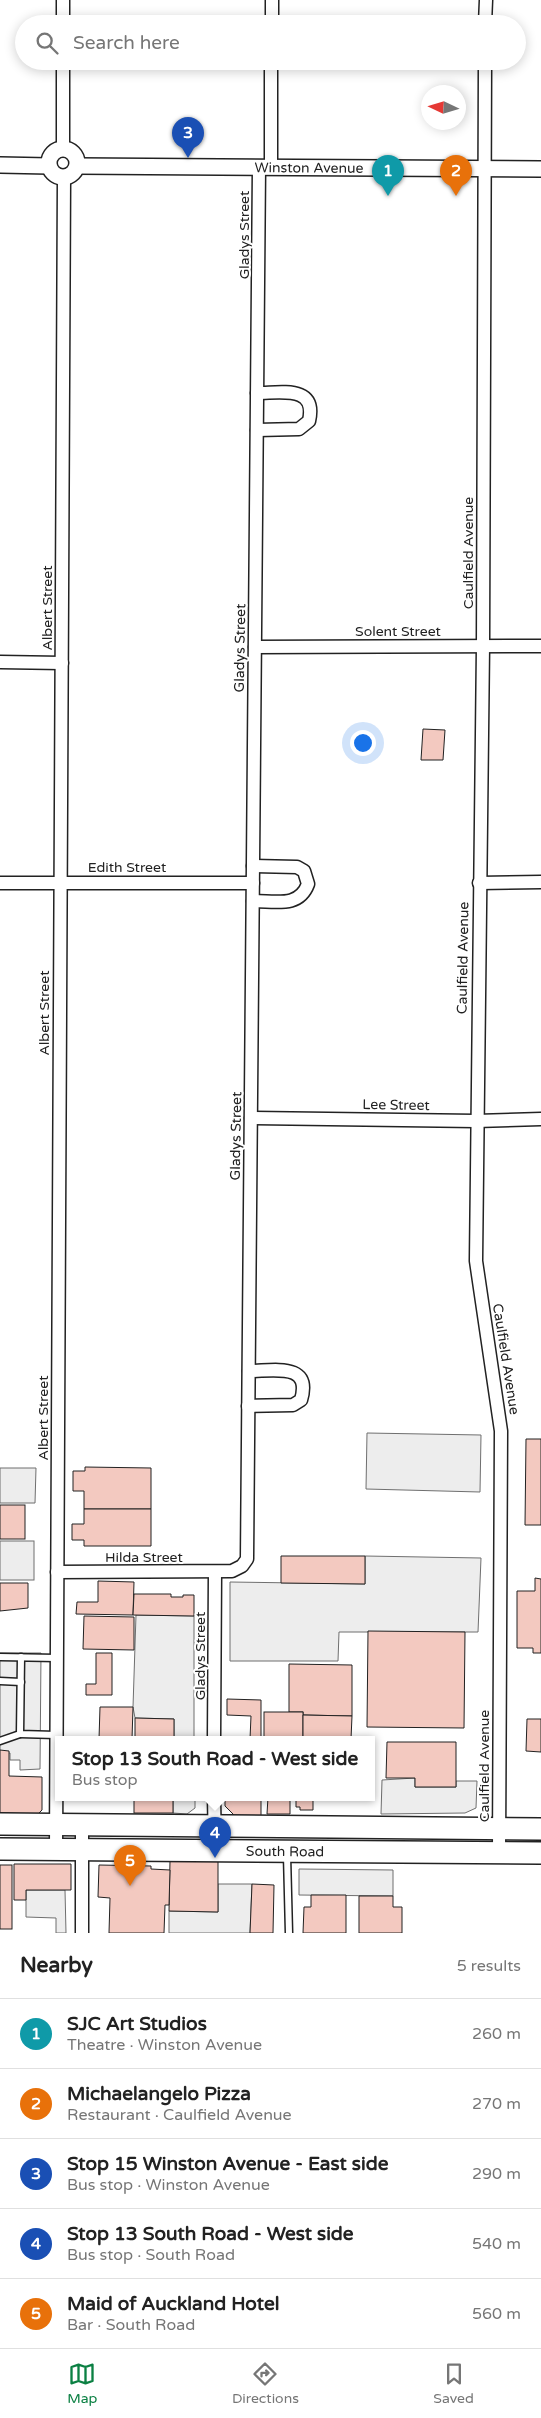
<!DOCTYPE html>
<html lang="en">
<head>
<meta charset="utf-8">
<style>
  body { margin:0; font-family:"Varela Round",sans-serif; background:#f2f2f2; color:#222 }
  .compass { position:absolute; left:421px; top:85px; width:45px; height:45px; border-radius:50%; background:#fff; box-shadow:0 2px 12px #0003; rotate:274deg }
  .you { position:absolute; left:362px; top:742px; width:18px; height:18px; margin:-12px; border:4px solid #fff; border-radius:50%; background:#1a73e8; box-shadow:0 0 0 8px #1a73e833 }
  .badge { display:grid; place-items:center; width:32px; height:32px; border-radius:50%; background:#0b8043; color:#fff; font-size:16px; font-weight:700 }
  .pin { position:absolute; translate:-50% -41px; filter:drop-shadow(0 1px 2px #0008) }
  .pin::after { content:''; position:absolute; top:26px; width:18px; height:15px; background:inherit; clip-path:polygon(0 0,100% 0,50% 100%) }
  .popup { position:absolute; left:55px; top:1736px; width:320px; height:65px; box-sizing:border-box; display:grid; place-content:center; border-radius:0px; background:#fff; filter:drop-shadow(0 1px 4px #0005); font-size:16px; white-space:nowrap; color:#767676 }
  .popup b { font-size:19px; color:#222 }
  .popup::after { content:''; position:absolute; left:50%; top:100%; margin-left:-10px; border:10px solid transparent; border-top-color:#fff }
  .list { margin:0; padding:0; list-style:none }
  h2 { display:flex; justify-content:space-between; align-items:center; height:65px; margin:0; padding:0 20px; font-size:21px }
  h2 small { font-size:16px; font-weight:400; color:#767676 }
  .list li { display:grid; grid-template-columns:32px 1fr auto; gap:15px; align-items:center; box-sizing:border-box; height:70px; padding:0 20px; border-top:1px solid #e0e0e0 }
  .list b { display:block; font-size:19px; white-space:nowrap }
  .list p { margin:0; font-size:16px; white-space:nowrap; color:#767676 }
  .list em { font-size:16px; font-style:normal; color:#767676 }
  .icon { flex:none; width:28px; height:28px; fill:none; stroke:currentColor; stroke-width:2; stroke-linecap:round; stroke-linejoin:round }
  .map { position:relative; flex:none; width:541px; height:1933px; overflow:hidden }
  .search { position:absolute; background:#fff; box-shadow:0 2px 12px #0003; left:15px; right:15px; top:15px; height:55px; display:flex; align-items:center; gap:12px; box-sizing:border-box; padding:0 18px; border-radius:28px; color:#767676; font-size:19px }
  .sheet { height:415px; background:#fff }
  nav { display:flex; justify-content:space-around; align-items:center; box-sizing:border-box; height:70px; border-top:1px solid #e0e0e0; background:#fff; font-size:14px; color:#767676 }
  nav a { display:grid; justify-items:center; gap:2px }
  nav .on { color:#0b8043 }
  .map>svg:first-child { display:block }
  .parking { fill:#ededed; stroke:#6f6f6f }
  .building { fill:#f3c9c0; stroke:#222 }
  .lines { fill:none; stroke-linecap:round; stroke-linejoin:round }
  .service-casing { stroke:#222; stroke-width:9 }
  .minor-casing { stroke:#222; stroke-width:15 }
  .tertiary-casing { stroke:#222; stroke-width:18 }
  .trunk-casing { stroke:#222; stroke-width:24 }
  .service { stroke:#fff; stroke-width:6 }
  .minor { stroke:#fff; stroke-width:12 }
  .tertiary { stroke:#fff; stroke-width:15 }
  .trunk { stroke:#fff; stroke-width:21 }
  .labels { text-anchor:middle; dominant-baseline:central; stroke-width:4; stroke-linejoin:round; paint-order:stroke }
  .street-label { font-size:14px; fill:#222; stroke:#fff }
</style>
</head>
<body>
<div class="map">
<svg width="541" height="1933" viewBox="0 0 541 1933">
  <rect width="100%" height="100%" fill="#fff"/>
  <g class="parking">
    <path d="M367,1433L481,1435L480,1492L366,1489Z"/>
    <path d="M0,1468H36L35,1503H0Z"/>
    <rect x="0" y="1541" width="34" height="39"/>
    <path d="M365,1556L481,1558L478,1632H339L338,1661H230V1582L365,1584Z"/>
    <path d="M136,1615L194,1616V1739H174V1719L135,1718L133,1707Z"/>
    <path d="M0,1653H41L40,1769L20,1770V1760H10V1753H0Z"/>
    <path d="M415,1778V1787H456V1781H477L476,1808L465,1813L381,1814L382,1780Z"/>
    <path d="M173,1797H195V1808L187,1814L173,1813Z"/>
    <path d="M299,1869L393,1870V1896L299,1895Z"/>
    <path d="M218,1884H252L250,1933H169V1911L218,1912Z"/>
    <path d="M26,1890H65L66,1933H56V1918L26,1917Z"/>
  </g>
  <g class="building">
    <path d="M423,729L445,730L443,760H421Z"/>
    <path d="M526,1439H541V1525H525Z"/>
    <path d="M85,1467L151,1468V1509H84V1491H73V1471H85Z"/>
    <rect x="0" y="1505" width="25" height="34"/>
    <path d="M84,1509H151V1546H84V1540H72V1524H84Z"/>
    <path d="M281,1556H365V1584L281,1583Z"/>
    <path d="M535,1578L541,1579V1653H533V1648H517V1591H535Z"/>
    <path d="M98,1581L134,1582L133,1615L76,1614L77,1602H98Z"/>
    <path d="M0,1583H28V1608L0,1611Z"/>
    <path d="M134,1594H171V1597H183V1595H194V1616L133,1615Z"/>
    <path d="M84,1616L134,1617V1650L83,1649Z"/>
    <path d="M368,1631L465,1632L464,1728L367,1727Z"/>
    <path d="M96,1653H112V1695H86V1684H96Z"/>
    <path d="M289,1664L352,1665V1716L303,1715V1712H289Z"/>
    <path d="M227,1699L261,1700V1739H250L251,1716L227,1715Z"/>
    <path d="M100,1707H133L132,1739H99Z"/>
    <rect x="264" y="1712" width="39" height="27"/>
    <path d="M303,1715L352,1716L351,1739H303Z"/>
    <path d="M135,1718L174,1719V1739H135Z"/>
    <path d="M527,1719H541V1752L526,1751Z"/>
    <path d="M387,1742H456V1787H415V1778H386Z"/>
    <path d="M0,1750L9,1751V1776L42,1777V1810L38,1814L0,1813Z"/>
    <rect x="134" y="1797" width="39" height="16"/>
    <path d="M225,1797H261V1816H235L225,1806Z"/>
    <path d="M268,1797H290V1814H267Z"/>
    <path d="M296,1797H336V1799L313,1797V1810H300V1807H296Z"/>
    <path d="M170,1861H218V1912L169,1911Z"/>
    <path d="M14,1864H71V1890H26V1900H14Z"/>
    <rect x="0" y="1865" width="12" height="64"/>
    <path d="M99,1865L151,1866V1869L170,1870L169,1905H165L164,1933H109L110,1898L98,1897Z"/>
    <path d="M252,1884L274,1885L273,1933H250Z"/>
    <path d="M311,1895H346V1933H303L304,1907H311Z"/>
    <path d="M359,1896H393V1907H402V1933H359Z"/>
  </g>
  <g class="lines">
    <g class="service-casing">
      <g id="service">
        <path d="M0,1657L57,1658"/>
        <path d="M21,1657L20,1734L56,1735"/>
        <path d="M0,1681L21,1682"/>
        <path d="M0,1741L20,1734"/>
        <path d="M287,1855L289,1933"/>
      </g>
    </g>
    <g class="minor-casing">
      <g id="minor">
        <path d="M63,24V0"/>
        <path d="M272,24V0"/>
        <path d="M485,24L486,0"/>
        <path d="M485,61L483,646L476,1261L501,1431L499,1852"/>
        <path d="M63,148V61"/>
        <path d="M271,167V61"/>
        <path d="M257,430L299,429L309,421C317,385 282,393 257,393"/>
        <path d="M255,647L541,646"/>
        <path d="M0,662L62,663"/>
        <path d="M0,883H253"/>
        <path d="M479,883L541,882"/>
        <path d="M253,901C276,901 299,908 308,884L304,871L297,867L253,866"/>
        <path d="M251,1118L476,1121L541,1119"/>
        <path d="M248,1406L293,1405L301,1400C312,1362 274,1371 249,1371"/>
        <path d="M57,1572L232,1571L242,1566L247,1559L259,167"/>
        <path d="M214,1739L215,1572"/>
        <path d="M214,1797L215,1851"/>
        <path d="M56,1849L64,177"/>
        <path d="M82,1933V1824"/>
      </g>
    </g>
    <g class="tertiary-casing">
      <g id="tertiary">
        <circle cx="63" cy="163" r="14"/>
        <path d="M0,165L49,166"/>
        <path id="s1" d="M77,166L541,169"/>
      </g>
    </g>
    <g class="trunk-casing">
      <g id="trunk">
        <path d="M0,1824L541,1829"/>
        <path id="s2" d="M0,1849L541,1853"/>
      </g>
    </g>
    <use href="#service" class="service"/>
    <use href="#minor" class="minor"/>
    <use href="#tertiary" class="tertiary"/>
    <use href="#trunk" class="trunk"/>
  </g>
  <g class="labels">
    <g class="street-label">
      <text stroke="none"><textPath href="#s1" startOffset="232">Winston Avenue</textPath></text>
      <text transform="translate(244 235) rotate(-90)">Gladys Street</text>
      <text transform="translate(468 553) rotate(-90)">Caulfield Avenue</text>
      <text transform="translate(47 608) rotate(-90)">Albert Street</text>
      <text x="398" y="631">Solent Street</text>
      <text transform="translate(240 648) rotate(-89)">Gladys Street</text>
      <text x="127" y="867">Edith Street</text>
      <text transform="translate(463 958) rotate(-89)">Caulfield Avenue</text>
      <text transform="translate(44 1013) rotate(-90)">Albert Street</text>
      <text transform="translate(396 1105) rotate(1)">Lee Street</text>
      <text transform="translate(236 1136) rotate(-89)">Gladys Street</text>
      <text transform="translate(506 1359) rotate(81)">Caulfield Avenue</text>
      <text transform="translate(43 1418) rotate(-90)">Albert Street</text>
      <text x="144" y="1557">Hilda Street</text>
      <text transform="translate(200 1656) rotate(-90)">Gladys Street</text>
      <text transform="translate(484 1766) rotate(-90)">Caulfield Avenue</text>
      <text stroke="none"><textPath href="#s2" startOffset="285">South Road</textPath></text>
    </g>
  </g>
</svg>
<svg class="compass" viewBox="-18 -18 36 36"><path d="M0-13l5 13h-10z" fill="#e53935"/><path d="M0 13l5-13h-10z" fill="#767676"/></svg>
<div class="you"></div>
<div class="pin badge" style="left:388px;top:196px;background:#0f9aa8">1</div>
<div class="pin badge" style="left:456px;top:196px;background:#e8710a">2</div>
<div class="pin badge" style="left:188px;top:158px;background:#1a4fb4">3</div>
<div class="pin badge" style="left:215px;top:1858px;background:#1a4fb4">4</div>
<div class="popup"><b>Stop 13 South Road - West side</b>Bus stop</div>
<div class="pin badge" style="left:130px;top:1886px;background:#e8710a">5</div>
<div class="search"><svg class="icon" aria-label="search" viewBox="0 0 24 24"><circle cx="10" cy="10" r="6"/><path d="M15 15l6 6"/></svg>Search here</div>
</div>
<section class="sheet">
<h2>Nearby<small>5 results</small></h2>
<ul class="list">
<li><span class="badge" style="background:#0f9aa8">1</span><div><b>SJC Art Studios</b><p>Theatre · Winston Avenue</p></div><em>260 m</em></li>
<li><span class="badge" style="background:#e8710a">2</span><div><b>Michaelangelo Pizza</b><p>Restaurant · Caulfield Avenue</p></div><em>270 m</em></li>
<li><span class="badge" style="background:#1a4fb4">3</span><div><b>Stop 15 Winston Avenue - East side</b><p>Bus stop · Winston Avenue</p></div><em>290 m</em></li>
<li><span class="badge" style="background:#1a4fb4">4</span><div><b>Stop 13 South Road - West side</b><p>Bus stop · South Road</p></div><em>540 m</em></li>
<li><span class="badge" style="background:#e8710a">5</span><div><b>Maid of Auckland Hotel</b><p>Bar · South Road</p></div><em>560 m</em></li>
</ul>
</section>
<nav>
<a class="on"><svg class="icon" aria-label="map" viewBox="0 0 24 24"><path d="M3 6l6-2 6 2 6-2v14l-6 2-6-2-6 2zM9 4v14M15 6v14"/></svg>Map</a>
<a><svg class="icon" aria-label="directions" viewBox="0 0 24 24"><path d="M12 3l9 9-9 9-9-9zM9 14v-3h6M13 9l2 2-2 2"/></svg>Directions</a>
<a><svg class="icon" aria-label="saved" viewBox="0 0 24 24"><path d="M7 4h10v16l-5-4-5 4z"/></svg>Saved</a>
</nav>
</body>
</html>
